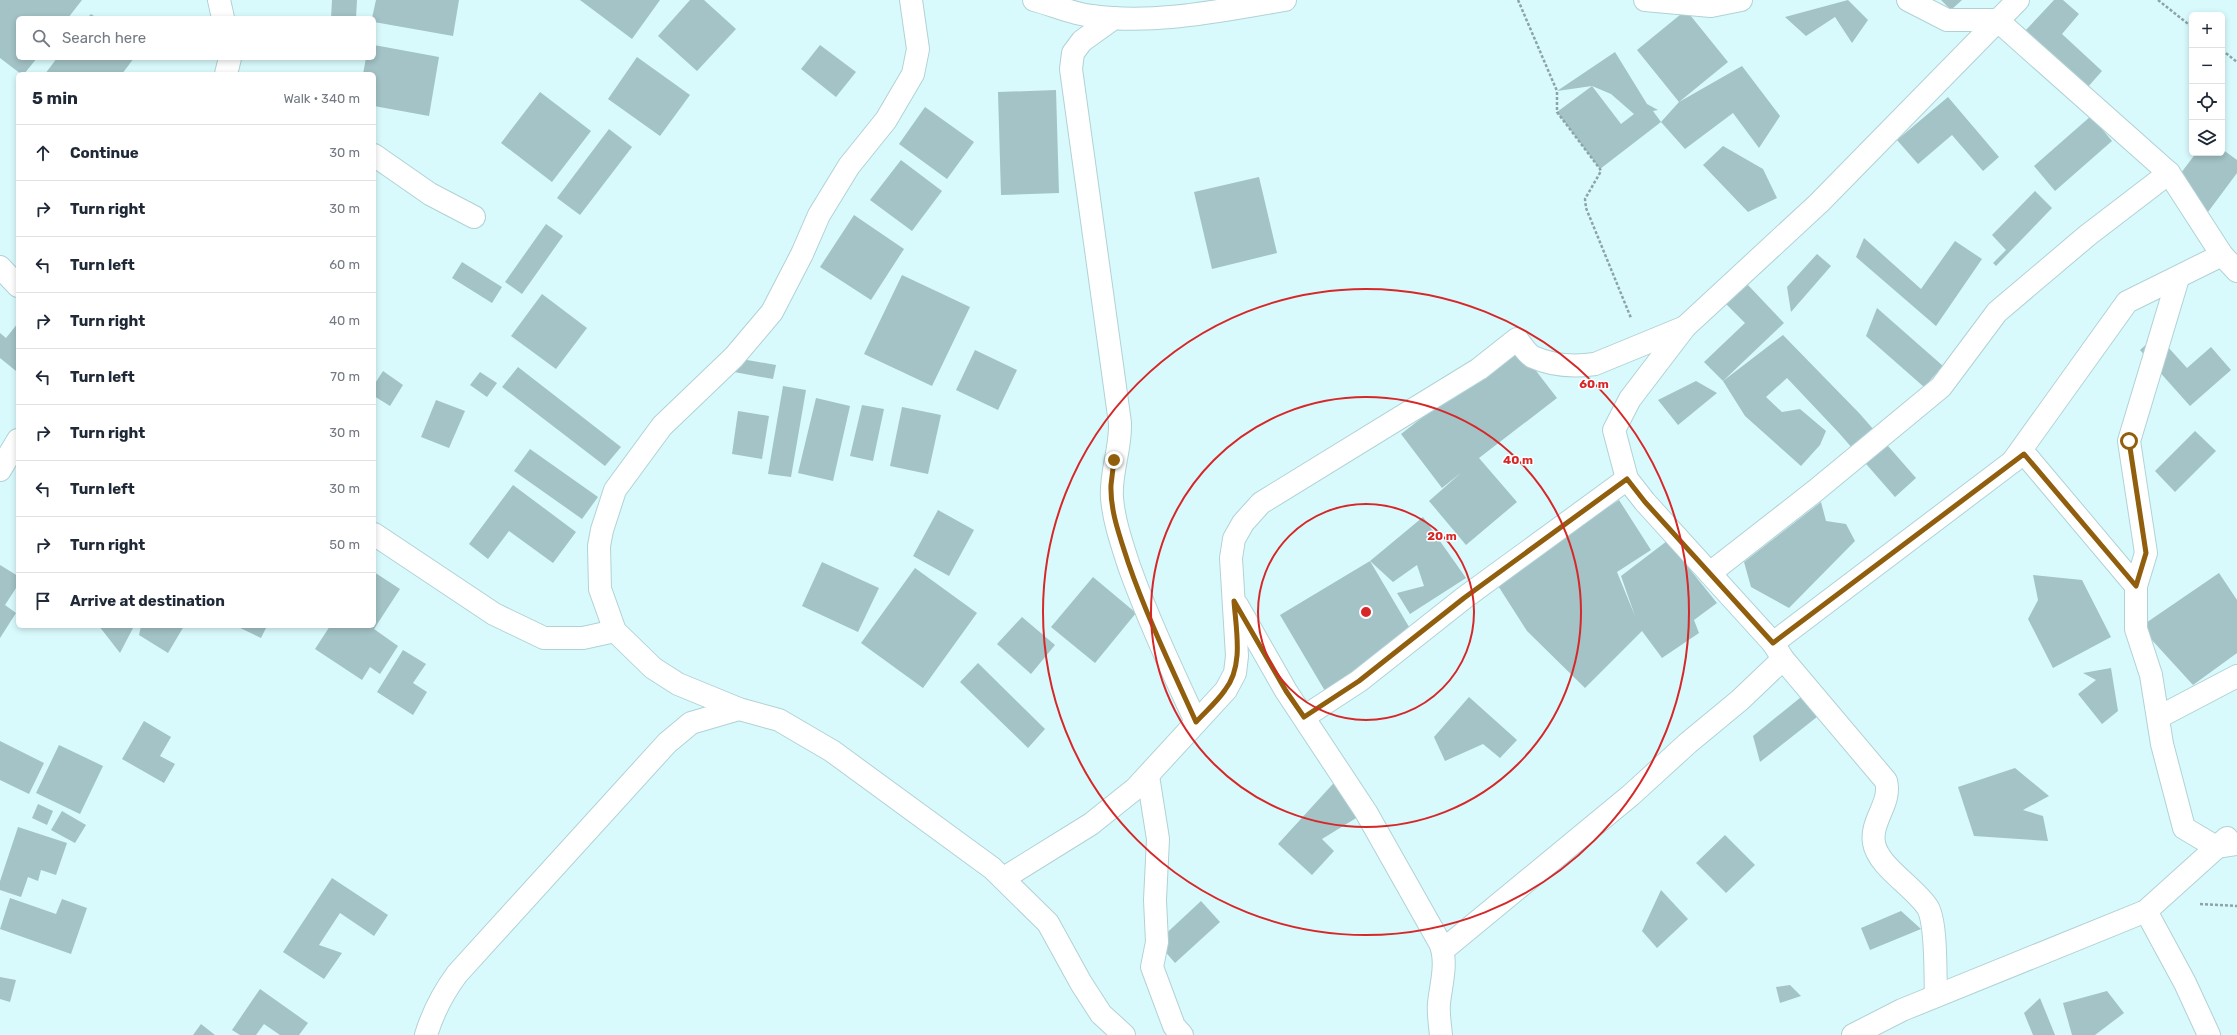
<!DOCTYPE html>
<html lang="en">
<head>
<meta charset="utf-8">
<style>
  body { margin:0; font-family:Rubik,sans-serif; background:#f6f6f7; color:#1f2937 }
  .controls { position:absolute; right:12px; top:12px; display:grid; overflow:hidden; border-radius:6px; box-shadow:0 2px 6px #0003 }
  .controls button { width:36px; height:36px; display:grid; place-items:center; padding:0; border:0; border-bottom:1px solid #e0e1e3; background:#fff; color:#1f2937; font:20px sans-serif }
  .stop { position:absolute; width:12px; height:12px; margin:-9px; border:3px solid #905e0c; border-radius:50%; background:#fff }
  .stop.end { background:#905e0c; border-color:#fff; box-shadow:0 1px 4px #0008 }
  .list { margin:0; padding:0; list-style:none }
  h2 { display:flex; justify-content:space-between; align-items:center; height:52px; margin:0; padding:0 16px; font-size:17px }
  h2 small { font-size:13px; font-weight:400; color:#747a83 }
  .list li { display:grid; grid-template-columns:26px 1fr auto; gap:12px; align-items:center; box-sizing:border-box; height:56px; padding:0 16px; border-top:1px solid #e0e1e3 }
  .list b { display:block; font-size:15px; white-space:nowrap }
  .list em { font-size:13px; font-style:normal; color:#747a83 }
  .icon { flex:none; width:22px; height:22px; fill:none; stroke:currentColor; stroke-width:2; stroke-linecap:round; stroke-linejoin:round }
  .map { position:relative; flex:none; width:2237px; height:1035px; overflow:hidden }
  .search { position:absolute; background:#fff; box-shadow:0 2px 6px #0003; left:16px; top:16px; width:360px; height:44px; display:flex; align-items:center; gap:10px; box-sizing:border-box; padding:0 14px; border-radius:6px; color:#747a83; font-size:15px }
  .panel { position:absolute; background:#fff; box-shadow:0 2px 6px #0003; left:16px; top:72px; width:360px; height:556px; border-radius:6px }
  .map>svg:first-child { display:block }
  .building { fill:#a3c3c6 }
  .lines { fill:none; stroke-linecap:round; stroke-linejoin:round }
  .minor-casing { stroke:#b1d2d4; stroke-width:24 }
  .path { stroke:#8ba4a6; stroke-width:2.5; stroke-dasharray:3 2; stroke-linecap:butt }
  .minor { stroke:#fff; stroke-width:22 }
  .route { stroke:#905e0c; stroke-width:5 }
  .ring { fill:none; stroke:#d62828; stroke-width:2 }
  .centre { fill:#d62828; stroke:#fff; stroke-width:2 }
  .ring-label { font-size:12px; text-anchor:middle; font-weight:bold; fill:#d62828; stroke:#fff; stroke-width:3; stroke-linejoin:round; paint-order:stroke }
</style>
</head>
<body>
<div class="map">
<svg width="2237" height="1035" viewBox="0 0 2237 1035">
  <rect width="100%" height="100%" fill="#d9fafd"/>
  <g class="building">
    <path d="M0,0H82L68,18H18V58H37L24,74H21L0,58Z"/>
    <path d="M332,0H357L356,18H331Z"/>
    <path d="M376,0H459L453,36L374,22L372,18Z"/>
    <path d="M580,0H660L632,39Z"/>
    <path d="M690,0H704L736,29L697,71L658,36Z"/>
    <path d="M1848,0L1868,20L1852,43L1835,17L1806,36L1785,17Z"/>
    <path d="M1941,0H1962L1951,10Z"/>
    <path d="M2054,0H2063L2079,14L2062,34L2102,71L2087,88L2025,31Z"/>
    <path d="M1686,10L1728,62L1679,102L1742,66L1780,116L1759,148L1733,113L1685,149L1661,122L1679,102L1637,50Z"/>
    <path d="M91,14L97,18H87Z"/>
    <path d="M374,45L439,57L429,116L374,106V74H363L366,58H374Z"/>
    <path d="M820,45L856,72L836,97L801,69Z"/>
    <path d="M1615,52L1647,104L1658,110L1653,111L1661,122L1600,169L1557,112L1592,86L1621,124L1634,114L1611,94L1592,86L1557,91Z"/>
    <path d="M637,57L690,95L660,136L608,99Z"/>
    <path d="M57,58H134L122,74H45Z"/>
    <path d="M1056,90L1059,193L1001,195L998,92Z"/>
    <path d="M540,92L591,131L552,182L501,143Z"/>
    <path d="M1948,97L1999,157L1983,171L1952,135L1918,164L1897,140Z"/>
    <path d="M925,107L974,142L947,179L899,144Z"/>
    <path d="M2091,116L2112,141L2055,191L2034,166Z"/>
    <path d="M609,129L632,147L580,215L557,198Z"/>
    <path d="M1723,146L1763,169L1777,198L1748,212L1703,165Z"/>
    <path d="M2222,149L2237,160V173L2205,216L2169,189L2196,153H2222Z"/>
    <path d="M901,160L942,191L912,231L870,200Z"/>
    <path d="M1259,177L1277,253L1212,269L1194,192Z"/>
    <path d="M2035,191L2052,208L1996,266L1993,263L2006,250L1992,235Z"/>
    <path d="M854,215L904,249L871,300L820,267Z"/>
    <path d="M546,224L563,236L522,294L505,282Z"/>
    <path d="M1864,238L1921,289L1955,241L1982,259L1936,326L1856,257Z"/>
    <path d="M1817,254L1831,266L1791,312L1787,287Z"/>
    <path d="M462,262L502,287L492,303L452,278Z"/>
    <path d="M902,275L970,307L932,386L864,354Z"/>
    <path d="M1747,284L1784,323L1723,381L1704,362L1745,323L1726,304Z"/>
    <path d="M542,294L587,328L556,369L511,336Z"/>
    <path d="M1877,308L1943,366L1924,387L1866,336Z"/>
    <path d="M18,323V368L16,371L0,358V333L6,338Z"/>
    <path d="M1783,335L1860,414L1916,478L1895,497L1839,433L1787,378L1766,397L1782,412L1800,409L1826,431L1820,445L1801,466L1745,416L1723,381Z"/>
    <path d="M2157,335L2187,368L2211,347L2231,370L2190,406L2140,350Z"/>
    <path d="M1516,345L1557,398L1479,458L1517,502L1466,545L1429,501L1462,472L1442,488L1401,434Z"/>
    <path d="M975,350L1017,370L998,410L956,390Z"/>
    <path d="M736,358L776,365L773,379L734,372Z"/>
    <path d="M518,367L621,447L605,466L502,387Z"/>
    <path d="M383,371L403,385L390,406L374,396V385Z"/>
    <path d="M480,372L497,383L487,397L470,385Z"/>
    <path d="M1696,381L1717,393L1678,425L1658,400Z"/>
    <path d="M783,386L806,390L791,477L768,474Z"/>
    <path d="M816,398L850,406L833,481L798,473Z"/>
    <path d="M436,400L465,411L449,448L421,437Z"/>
    <path d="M862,405L884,409L873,461L850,456Z"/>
    <path d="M902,407L941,415L928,474L890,466Z"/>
    <path d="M738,411L769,416L762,459L732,454Z"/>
    <path d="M2195,431L2216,451L2175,492L2155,471Z"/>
    <path d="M530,449L598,497L582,519L514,471Z"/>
    <path d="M513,485L576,532L553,563L509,531L488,559L469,544Z"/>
    <path d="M1619,500L1651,550L1617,572L1635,616L1621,576L1667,541L1717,603L1694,620L1699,633L1662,658L1642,631L1585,688L1527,631L1495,581Z"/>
    <path d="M1821,502L1826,521L1846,524L1855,541L1789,608L1751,587L1744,562Z"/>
    <path d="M938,510L974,530L949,576L913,556Z"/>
    <path d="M1423,517L1466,578L1410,614L1397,593L1424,586L1417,565L1393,582L1370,561Z"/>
    <path d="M1370,561L1415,637L1325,691L1280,615Z"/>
    <path d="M822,562L879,588L858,632L802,606Z"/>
    <path d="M0,565L18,576V585L5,605L16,613L0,638Z"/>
    <path d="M915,568L977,613L923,688L861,643Z"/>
    <path d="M374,572L400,589L374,629L398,646L380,674L370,667L362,680L315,649L330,626H374Z"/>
    <path d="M2219,573L2237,600V653L2193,685L2140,627Z"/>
    <path d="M2033,575L2082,580L2111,637L2053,668L2028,619L2038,600Z"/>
    <path d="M1093,577L1136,613L1095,663L1051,627Z"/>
    <path d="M1022,617L1055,645L1031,674L997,644Z"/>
    <path d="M99,626H131L133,628L120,653Z"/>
    <path d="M141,626H184L168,653L139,635Z"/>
    <path d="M236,626H267L261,638Z"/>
    <path d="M403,650L426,664L413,683L427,692L413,715L377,692Z"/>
    <path d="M978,663L1045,729L1028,748L960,682Z"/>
    <path d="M2111,668L2118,711L2102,724L2078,694L2096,680L2083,673Z"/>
    <path d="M1806,693L1822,713L1760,762L1753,736Z"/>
    <path d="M1469,697L1517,740L1500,758L1483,744L1445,761L1434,737Z"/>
    <path d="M144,721L171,737L160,756L175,764L164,783L122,759Z"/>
    <path d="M0,741L44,763L29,794L0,780Z"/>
    <path d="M59,745L103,766L80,814L36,793Z"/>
    <path d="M2015,768L2049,796L2023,810L2043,816L2048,841L1974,836L1958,787Z"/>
    <path d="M1342,774L1366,812L1322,839L1334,851L1312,875L1278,844Z"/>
    <path d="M38,804L53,811L47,825L32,818Z"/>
    <path d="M62,811L86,825L75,843L51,830Z"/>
    <path d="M18,827L67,843L56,875L41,870L38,881L28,877L21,897L0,890V881Z"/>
    <path d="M1725,835L1755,865L1726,893L1696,863Z"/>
    <path d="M332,878L388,915L374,936L340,913L319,945L342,953L324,979L283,952Z"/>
    <path d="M1661,890L1688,919L1657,948L1642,931Z"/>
    <path d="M10,898L56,914L62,899L87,908L71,954L0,929Z"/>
    <path d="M1201,901L1220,922L1175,963L1157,942Z"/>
    <path d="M1901,911L1921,929L1870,950L1861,928Z"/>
    <path d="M0,977L16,980L10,1002L0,999Z"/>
    <path d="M1790,985L1801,996L1780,1003L1776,987Z"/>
    <path d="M260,989L308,1023L299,1035H280L264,1024L256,1035H240L232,1030Z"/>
    <path d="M2107,991L2124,1013L2095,1035H2072L2063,1003Z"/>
    <path d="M2040,998L2055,1035H2033L2024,1013Z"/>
    <path d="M201,1024L215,1035H193Z"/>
  </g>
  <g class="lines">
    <g class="minor-casing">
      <g id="minor">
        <path d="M219,0L223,18"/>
        <path d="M911,0L918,49L913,74L886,120L849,166L819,215L802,254L772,312L734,357L662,426L615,490L602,530L599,546L600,589L615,631L653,668L678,684L739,709L779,720L832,751L992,868L1048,923L1081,983L1101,1014L1124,1035"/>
        <path d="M1034,0C1053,5 1073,14 1092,16C1157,25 1222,10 1285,0"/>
        <path d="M1645,0L1711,6L1741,0"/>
        <path d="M1908,0L1947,20H1997L2169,173L2222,255L2237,271"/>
        <path d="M1114,18L1082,41L1073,53L1071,69L1120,423C1121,449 1110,473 1112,498C1114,522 1122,544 1129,566C1148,619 1172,670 1196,722"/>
        <path d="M226,74L230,58"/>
        <path d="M374,155L430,194L474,217"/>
        <path d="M0,267L18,286"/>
        <path d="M2013,461L2127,302L2222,255"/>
        <path d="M0,470L18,440"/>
        <path d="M374,534L494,614L544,638H583L615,631"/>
        <path d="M1710,573L1815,491L1941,387L1997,312L2088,235L2169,173"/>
        <path d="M2136,586L2146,553L2129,441L2178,278"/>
        <path d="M1237,605L1286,691L1366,812L1440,943C1448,962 1441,984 1439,1003C1438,1013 1440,1025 1441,1035"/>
        <path d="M1773,643L2024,453L2136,586V629L2151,675L2162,744L2184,828L2216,847L2237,844"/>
        <path d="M1304,717L1359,681L1464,598L1627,479"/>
        <path d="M2159,717L2237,676"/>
        <path d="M1148,776L1158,839L1155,900L1157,942L1152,967L1174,1026L1182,1035"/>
        <path d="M1004,878L1091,824L1136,788L1226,690L1235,673L1237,656L1231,558L1234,539L1243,523L1261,503L1479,369L1517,339C1521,344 1527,354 1533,357C1553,366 1574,367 1595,364L1685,327"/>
        <path d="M2146,911L2185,983L2209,1035"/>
        <path d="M1443,950L1631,795L1688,743L1740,700L1783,659"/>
        <path d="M1936,996C1935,975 1937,925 1928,908C1915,887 1878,867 1874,843C1870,821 1892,803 1886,781L1783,659L1773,643L1645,502L1627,479L1614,430L1630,399L1685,327L1819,203L2018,0"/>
        <path d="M426,1035C433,1012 443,993 457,974L667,743L691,723L739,709"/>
        <path d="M1853,1035L1902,1010L2146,911L2227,838"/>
      </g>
    </g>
    <g class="path">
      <path d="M1518,0L1557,91V112L1600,169L1601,171L1585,199L1586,208L1631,318"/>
      <path d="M2158,0L2192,27"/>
      <path d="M2222,50L2237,62"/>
      <path d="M2200,904L2237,906"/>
    </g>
    <use href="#minor" class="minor"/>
  </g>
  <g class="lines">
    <path class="route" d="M1114,460C1113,468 1112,477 1111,485C1110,511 1120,537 1128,562C1147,617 1172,669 1196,722C1205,712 1217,702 1225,690C1244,666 1236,630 1234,601L1286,691L1304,717L1359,681L1464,598L1627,479L1645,502L1773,643L2024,454L2136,586L2146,553L2129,441"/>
  </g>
  <g class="ring">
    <circle cx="1366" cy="612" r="108"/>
    <circle cx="1366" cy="612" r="215"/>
    <circle cx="1366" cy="612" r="323"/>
  </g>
  <circle cx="1366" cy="612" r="6" class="centre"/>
  <g class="ring-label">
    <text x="1594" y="388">60 m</text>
    <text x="1518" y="464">40 m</text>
    <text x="1442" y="540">20 m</text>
  </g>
</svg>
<div class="controls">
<button>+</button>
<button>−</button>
<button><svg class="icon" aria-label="locate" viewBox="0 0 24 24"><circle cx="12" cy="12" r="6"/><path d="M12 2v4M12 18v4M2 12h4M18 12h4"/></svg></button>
<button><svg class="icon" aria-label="layers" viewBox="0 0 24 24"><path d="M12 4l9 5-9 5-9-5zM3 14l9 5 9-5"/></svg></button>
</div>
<div class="stop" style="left:2129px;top:441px"></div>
<div class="stop end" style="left:1114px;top:460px"></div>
<div class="search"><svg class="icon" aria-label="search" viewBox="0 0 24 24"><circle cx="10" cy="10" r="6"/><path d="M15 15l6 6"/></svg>Search here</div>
<section class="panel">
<h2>5 min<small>Walk · 340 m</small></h2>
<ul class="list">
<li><svg class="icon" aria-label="ahead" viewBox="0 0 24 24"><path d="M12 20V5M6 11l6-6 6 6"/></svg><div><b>Continue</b></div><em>30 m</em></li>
<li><svg class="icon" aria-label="right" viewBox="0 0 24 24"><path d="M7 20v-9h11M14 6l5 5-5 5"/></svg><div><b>Turn right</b></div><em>30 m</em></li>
<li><svg class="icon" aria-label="left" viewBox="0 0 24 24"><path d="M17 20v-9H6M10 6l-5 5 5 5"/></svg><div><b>Turn left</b></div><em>60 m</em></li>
<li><svg class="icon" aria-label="right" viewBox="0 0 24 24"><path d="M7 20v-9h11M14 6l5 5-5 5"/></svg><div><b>Turn right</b></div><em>40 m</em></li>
<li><svg class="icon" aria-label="left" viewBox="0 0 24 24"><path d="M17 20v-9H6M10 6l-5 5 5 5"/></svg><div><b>Turn left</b></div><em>70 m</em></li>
<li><svg class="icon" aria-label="right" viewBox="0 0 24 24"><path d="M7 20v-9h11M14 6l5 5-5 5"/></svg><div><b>Turn right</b></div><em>30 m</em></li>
<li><svg class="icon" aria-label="left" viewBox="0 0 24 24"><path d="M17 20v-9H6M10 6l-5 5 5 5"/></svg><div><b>Turn left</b></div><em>30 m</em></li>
<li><svg class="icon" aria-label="right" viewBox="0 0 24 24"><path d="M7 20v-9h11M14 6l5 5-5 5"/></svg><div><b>Turn right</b></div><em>50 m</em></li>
<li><svg class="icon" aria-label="arrive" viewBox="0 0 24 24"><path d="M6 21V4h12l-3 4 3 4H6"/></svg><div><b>Arrive at destination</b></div></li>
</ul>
</section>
</div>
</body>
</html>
